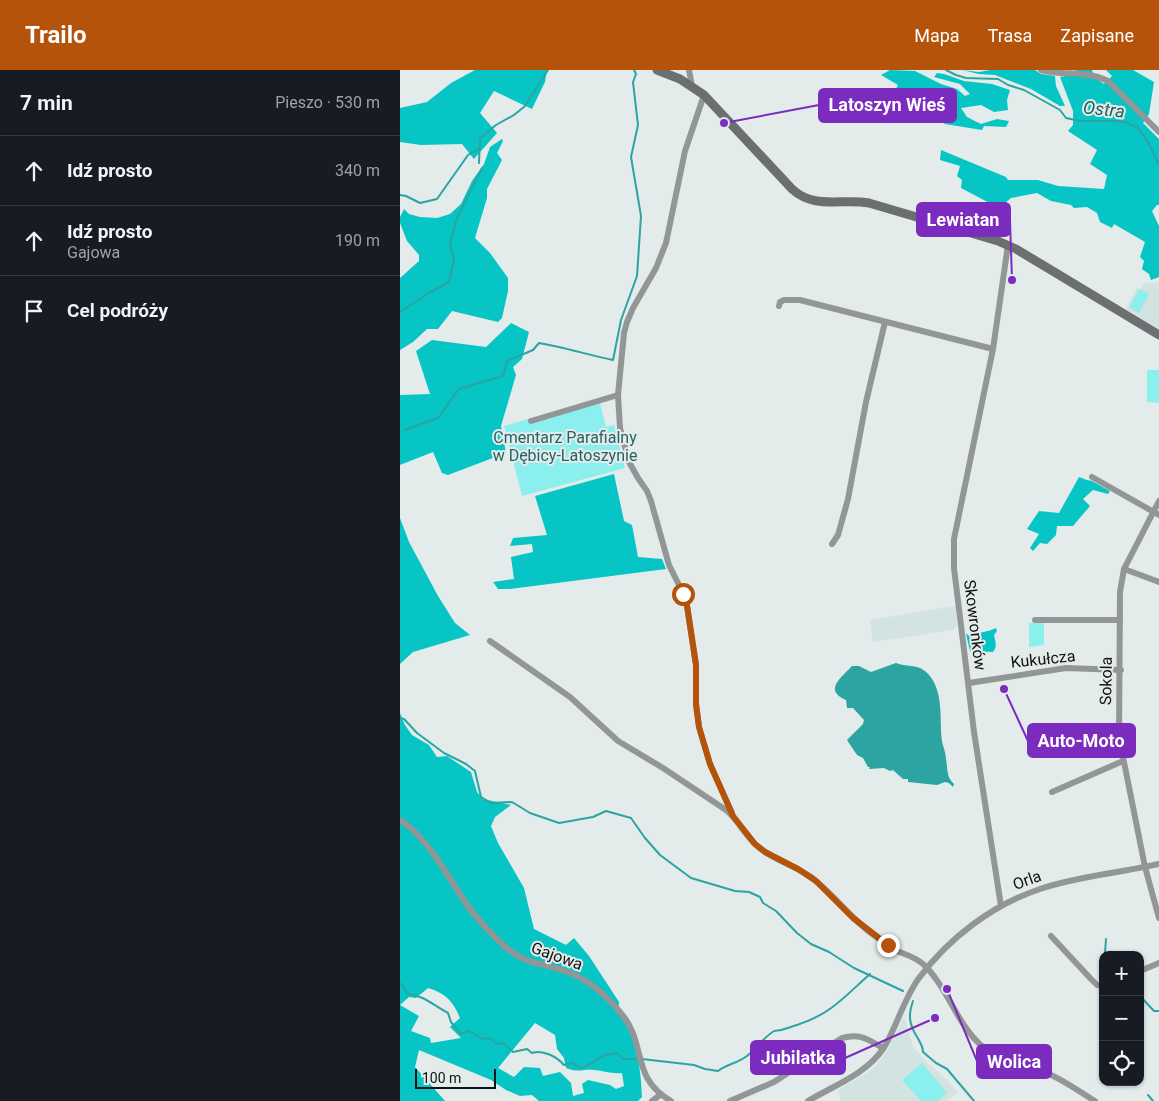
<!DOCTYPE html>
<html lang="pl">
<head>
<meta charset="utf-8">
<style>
  body { margin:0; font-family:Roboto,sans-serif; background:#20242c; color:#f1f3f6 }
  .controls { position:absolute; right:15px; bottom:15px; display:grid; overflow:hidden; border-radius:10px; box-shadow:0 1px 4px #0004 }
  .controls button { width:45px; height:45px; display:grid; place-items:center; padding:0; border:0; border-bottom:1px solid #363941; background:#171b24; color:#f1f3f6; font:25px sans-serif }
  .scale { position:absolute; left:15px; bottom:12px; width:81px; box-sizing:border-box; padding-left:5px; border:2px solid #101312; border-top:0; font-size:14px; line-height:18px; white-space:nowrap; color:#101312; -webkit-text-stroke:4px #e4ebeb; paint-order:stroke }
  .stop { position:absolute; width:15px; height:15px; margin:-11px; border:4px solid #b45309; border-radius:50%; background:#fff }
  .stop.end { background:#b45309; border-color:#fff; box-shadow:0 1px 5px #0008 }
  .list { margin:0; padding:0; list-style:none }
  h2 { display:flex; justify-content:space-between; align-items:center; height:65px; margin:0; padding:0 20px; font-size:21px }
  h2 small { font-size:16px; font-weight:400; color:#9ea1a6 }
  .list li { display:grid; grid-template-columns:32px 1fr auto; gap:15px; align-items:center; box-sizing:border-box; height:70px; padding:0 20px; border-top:1px solid #363941 }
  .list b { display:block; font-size:19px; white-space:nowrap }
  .list p { margin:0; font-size:16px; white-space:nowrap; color:#9ea1a6 }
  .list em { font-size:16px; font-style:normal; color:#9ea1a6 }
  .icon { flex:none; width:28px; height:28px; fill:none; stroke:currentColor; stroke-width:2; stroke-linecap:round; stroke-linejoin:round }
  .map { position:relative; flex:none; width:759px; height:1031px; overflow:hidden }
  header { display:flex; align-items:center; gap:30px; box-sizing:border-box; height:70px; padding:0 25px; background:#b45309; color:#fff }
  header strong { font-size:24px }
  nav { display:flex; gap:28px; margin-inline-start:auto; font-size:18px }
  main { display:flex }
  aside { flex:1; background:#171b24 }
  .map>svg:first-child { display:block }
  .built { fill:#d2e3e2 }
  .green { fill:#8befed }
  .forest { fill:#06c5c4; fill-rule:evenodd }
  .water { fill:#2ba4a2 }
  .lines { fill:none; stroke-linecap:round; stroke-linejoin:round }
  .stream { stroke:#2ba4a2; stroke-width:2 }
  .street { stroke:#939696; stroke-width:6 }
  .secondary { stroke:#6b6f6f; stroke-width:9 }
  .route { stroke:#b45309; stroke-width:6 }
  .labels { text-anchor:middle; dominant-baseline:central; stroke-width:4; stroke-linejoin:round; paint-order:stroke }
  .park-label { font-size:16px; fill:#256362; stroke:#e4ebeb }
  .street-label { font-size:16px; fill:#101312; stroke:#e4ebeb }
  .water-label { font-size:18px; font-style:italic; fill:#1f5e5d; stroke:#e4ebeb }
  .leader { fill:none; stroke:#7b2cbf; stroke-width:2 }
  .callout-dot { fill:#7b2cbf; stroke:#e4ebeb; stroke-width:2 }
  .callout { fill:#7b2cbf; stroke:#7b2cbf; stroke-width:2 }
  .callout-label { font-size:18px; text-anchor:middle; font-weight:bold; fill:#fff }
</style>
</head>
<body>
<header>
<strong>Trailo</strong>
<nav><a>Mapa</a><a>Trasa</a><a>Zapisane</a></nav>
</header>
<main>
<aside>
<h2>7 min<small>Pieszo · 530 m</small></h2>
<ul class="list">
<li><svg class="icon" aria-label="ahead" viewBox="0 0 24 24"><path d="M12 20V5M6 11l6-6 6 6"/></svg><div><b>Idź prosto</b></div><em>340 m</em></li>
<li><svg class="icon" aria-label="ahead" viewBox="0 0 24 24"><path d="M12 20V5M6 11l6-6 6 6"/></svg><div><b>Idź prosto</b><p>Gajowa</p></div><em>190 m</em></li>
<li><svg class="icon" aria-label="arrive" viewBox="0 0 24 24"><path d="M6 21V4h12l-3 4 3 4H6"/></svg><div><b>Cel podróży</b></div></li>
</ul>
</aside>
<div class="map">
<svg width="759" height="1031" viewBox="0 0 759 1031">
  <rect width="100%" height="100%" fill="#e4ebeb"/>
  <g class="built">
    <path d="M759,212V259L726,239L737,218L741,219L744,213Z"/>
    <path d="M555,536L557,556L553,560L473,572L470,550Z"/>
    <path d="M504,947L512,974L515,979L526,992L542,1005L558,1022L546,1031H441L438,1020L470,1001L481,990L490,975Z"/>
  </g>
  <g class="green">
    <path d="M739,219L749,224L739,243L729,237Z"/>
    <path d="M747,300H759V333L747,332Z"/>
    <path d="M199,329L206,357L214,355L225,398L122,426L104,356Z"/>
    <path d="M644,552V575L629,577V553Z"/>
    <path d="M522,993L547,1023L538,1031H521L502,1010Z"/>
  </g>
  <g class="forest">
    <path d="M75,0H147L145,12L132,39L94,21L80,43L97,63L74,89L62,74L21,75L0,72V38L27,32L51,13Z"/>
    <path d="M490,0L515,1L541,14L557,19L565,26L570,24L560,14L534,7L537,3L544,4L564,11L592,14L610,20L607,30L608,40L594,42L581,35L561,38L567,47L581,54L597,49L609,51L606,57L584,56L582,60L545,54L513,30L491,28L498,15L481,5Z"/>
    <path d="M562,0L579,2L590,0H635L641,4L655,6L656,16L665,36H660L631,19L595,5L579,4Z"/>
    <path d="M676,0H692L694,7L704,14L712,6L706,0H733L754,12L749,44L743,53L759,69V135H757L752,141L759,156V207L751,210L749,204L742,199L744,191L740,187L745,172L714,154L712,158L700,152L697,143L687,137L674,138L671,135L651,131L637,123L611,128L599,138L561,118L562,110L557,106L560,96L540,90L541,80L606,107L608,110H638L658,116L704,119L707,105L690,94L697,80L668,61L673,55V41L660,7L678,4Z"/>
    <path d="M102,69L103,71L97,83L102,90L87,119V128L75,168L90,183L108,208V221L102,248L98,252L52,241L38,259H27L13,272L0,280V208L19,191V185L7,171L0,153V147L4,139L9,144L20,147L37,148L50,144L61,134L72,111L84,94L90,77Z"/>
    <path d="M111,253L129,262L122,289L113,297L116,305L101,356L106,383L48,405L42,403L33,382L0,395V325L30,324L16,281L32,270L86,277Z"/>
    <path d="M214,404L224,451L232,455L238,487L262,489L266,499L110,519H98L93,512L114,509L111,487L133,482L132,474L110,476L113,468L147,465L135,426Z"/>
    <path d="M679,407L687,410L692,411L710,421L708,424L693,420L683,429L690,436L673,456H657L656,465L647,474L640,473L633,481L630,478L639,464L627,459L639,441L659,443Z"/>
    <path d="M0,448L9,472L38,526L55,553L70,565L13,582L0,594Z"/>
    <path d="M596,558L597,561L594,565C595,571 598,576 593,582L570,581L566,564L571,566C579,562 588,562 596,558Z"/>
    <path d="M0,643L5,655L12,665L29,675L37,687L47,686L71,702L77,722L83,729L111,735L95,747L91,756L98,773L124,818L134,859L166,875L174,868L189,886L219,932L218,943C237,965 241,999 242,1027L238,1031H139L132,1025L120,1026L106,1020L91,1010L19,980L15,997L45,1031H0V935L19,946L11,961L30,968L31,973L61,968L50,957L60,948C53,931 45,923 28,918L16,928L9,927L0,935ZM135,953L155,965L157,979L164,988L166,998C178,1003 183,999 194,1000C204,1001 212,1004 222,1003L224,1016L216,1019L210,1015L188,1010L182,1014L184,1023L173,1026L171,1013L160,1002L143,1006L140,998L124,997L114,1007L98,998Z"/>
  </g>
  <path class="water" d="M496,593C506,597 516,594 525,601C545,618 539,648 542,671C543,677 546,683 546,689C548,699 546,707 554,714L553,717L549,713L545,712L537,715L508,712V709H503L493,700L490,701L484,698L469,699L470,697H468L463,688L457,685L447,670L463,654L464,650L453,638H447L446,630C423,620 441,608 452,596H459L471,602Z"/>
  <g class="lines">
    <g class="stream">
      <path d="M546,0L556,5L566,8L598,9L608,15L624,20L660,40L666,48L680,51H717L728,53L738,58L748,72L759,95"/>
      <path d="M79,93L80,68L96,55L114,45L125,36L148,0"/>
      <path d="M0,125L6,126L20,133L37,129L68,85L78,79"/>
      <path d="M0,242L29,223L49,212L54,190L50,174L57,148L82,98"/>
      <path d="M5,360L38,348L59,319L103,306L107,291L133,280L139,273C164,277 188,285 213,290L221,250L237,206L241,146L231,87L238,55L233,12L236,4L234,0"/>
      <path d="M0,648L4,649L17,663L44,683L66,694L75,701L81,727L91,733L112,732L130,743L159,753L193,747L206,741L231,748L245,768L260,785L291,808L335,821L349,822L360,827L363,833L376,841L397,863L411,874L429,882L454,898L503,921"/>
      <path d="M706,869L705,883L706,885"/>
      <path d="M0,914H2L7,924C24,925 34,936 48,943L51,952L61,964L69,961L83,969L90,968L97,974L103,973L113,982L127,979L132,983C143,979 157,987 164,995L173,993L180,998L185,997L205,985L217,983L223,989H237"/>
      <path d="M740,926L754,941H759"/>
      <path d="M513,931C508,945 509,954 517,967C520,972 523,976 523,982L536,993L547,999L574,1031"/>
      <path d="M242,989L294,995L305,999L318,1001C327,994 338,993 347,986C357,978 364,967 374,961C386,960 387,958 397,955C431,944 444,927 470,904"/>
      <path d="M748,1025L753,1031"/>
    </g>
    <g class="street">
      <path d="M289,0L292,16"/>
      <path d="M641,0C664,6 687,0 708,11L759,62"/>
      <path d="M304,25L285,81L266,173L256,198L233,238L227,252L224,263L218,325L220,358L229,392L238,408L247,421L251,431L269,495L286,529L296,595V634L299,657L310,694L332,743"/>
      <path d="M379,236L380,232L384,230H400L593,279"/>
      <path d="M131,351L218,325"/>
      <path d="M692,407L759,445"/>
      <path d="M759,431L724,499L720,522L719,667L745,797L759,848"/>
      <path d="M432,474L438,465L448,429L466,332L485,252"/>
      <path d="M724,499L759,512"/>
      <path d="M635,550H720"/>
      <path d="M90,571L170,627L218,671L263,698L326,740C338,750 344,764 356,775C371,789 394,795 411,807C432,823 450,847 472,864C480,870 488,876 497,881C507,885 515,887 523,894C548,917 557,956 583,977C601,991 628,996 649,1004C665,1011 680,1022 695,1031"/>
      <path d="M569,613L666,598L721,600"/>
      <path d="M652,722L723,691"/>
      <path d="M0,750C29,768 50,811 70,839C78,850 99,872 109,880C126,894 143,893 162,900C185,907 205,924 220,942C248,973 229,1007 271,1031"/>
      <path d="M601,836L574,662L554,498V469L593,279L608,175"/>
      <path d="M651,866L691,909L697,915L703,916"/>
      <path d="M740,901L759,893"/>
      <path d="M252,1031L260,1025"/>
      <path d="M330,1031L374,1012L442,968C460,963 467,969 483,978"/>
      <path d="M408,1031C433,1016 466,1004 483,979C497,957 503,930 519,908C549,868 592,835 640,819C678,806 720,803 759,794"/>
    </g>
    <path class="secondary" d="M257,0L280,9L304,25L392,119C415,140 441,128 469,133L598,171L616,179L759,265"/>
  </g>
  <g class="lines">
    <path class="route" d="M283,524L286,529L296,595V634L299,657L310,694L333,746L355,774L365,782L398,799L416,811L453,848L488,875"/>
  </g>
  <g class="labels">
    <g class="park-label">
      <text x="165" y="367">Cmentarz Parafialny<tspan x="165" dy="18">w Dębicy-Latoszynie</tspan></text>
    </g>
    <g class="street-label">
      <text transform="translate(575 555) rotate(83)">Skowronków</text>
      <text transform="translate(643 589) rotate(-6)">Kukułcza</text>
      <text transform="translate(706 611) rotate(-89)">Sokola</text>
      <text transform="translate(627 810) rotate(-20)">Orla</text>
      <text transform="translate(157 886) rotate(20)">Gajowa</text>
    </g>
    <g class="water-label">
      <text transform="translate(704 39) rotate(6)">Ostra</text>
    </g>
  </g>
  <path class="leader" d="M324 53L419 35M612 210L610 150M604 619L628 671M535 948L445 988M547 919L577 991"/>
  <g class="callout-dot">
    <circle cx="324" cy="53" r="5"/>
    <circle cx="612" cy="210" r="5"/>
    <circle cx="604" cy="619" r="5"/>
    <circle cx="535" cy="948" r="5"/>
    <circle cx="547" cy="919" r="5"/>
  </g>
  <g class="callout">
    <rect x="419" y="19" width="137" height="33" rx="5"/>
    <rect x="517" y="133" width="93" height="33" rx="5"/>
    <rect x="628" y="654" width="107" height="33" rx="5"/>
    <rect x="351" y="971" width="94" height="33" rx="5"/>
    <rect x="577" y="975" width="74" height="33" rx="5"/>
  </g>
  <g class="callout-label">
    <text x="487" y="41">Latoszyn Wieś</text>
    <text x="563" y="156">Lewiatan</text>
    <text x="681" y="677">Auto-Moto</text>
    <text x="398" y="994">Jubilatka</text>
    <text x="614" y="998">Wolica</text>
  </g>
</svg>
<div class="controls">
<button>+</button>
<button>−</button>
<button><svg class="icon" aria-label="locate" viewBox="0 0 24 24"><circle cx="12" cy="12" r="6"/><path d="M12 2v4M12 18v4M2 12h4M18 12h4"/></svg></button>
</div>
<div class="scale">100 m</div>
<div class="stop" style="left:283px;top:524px"></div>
<div class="stop end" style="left:488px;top:875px"></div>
</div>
</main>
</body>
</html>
